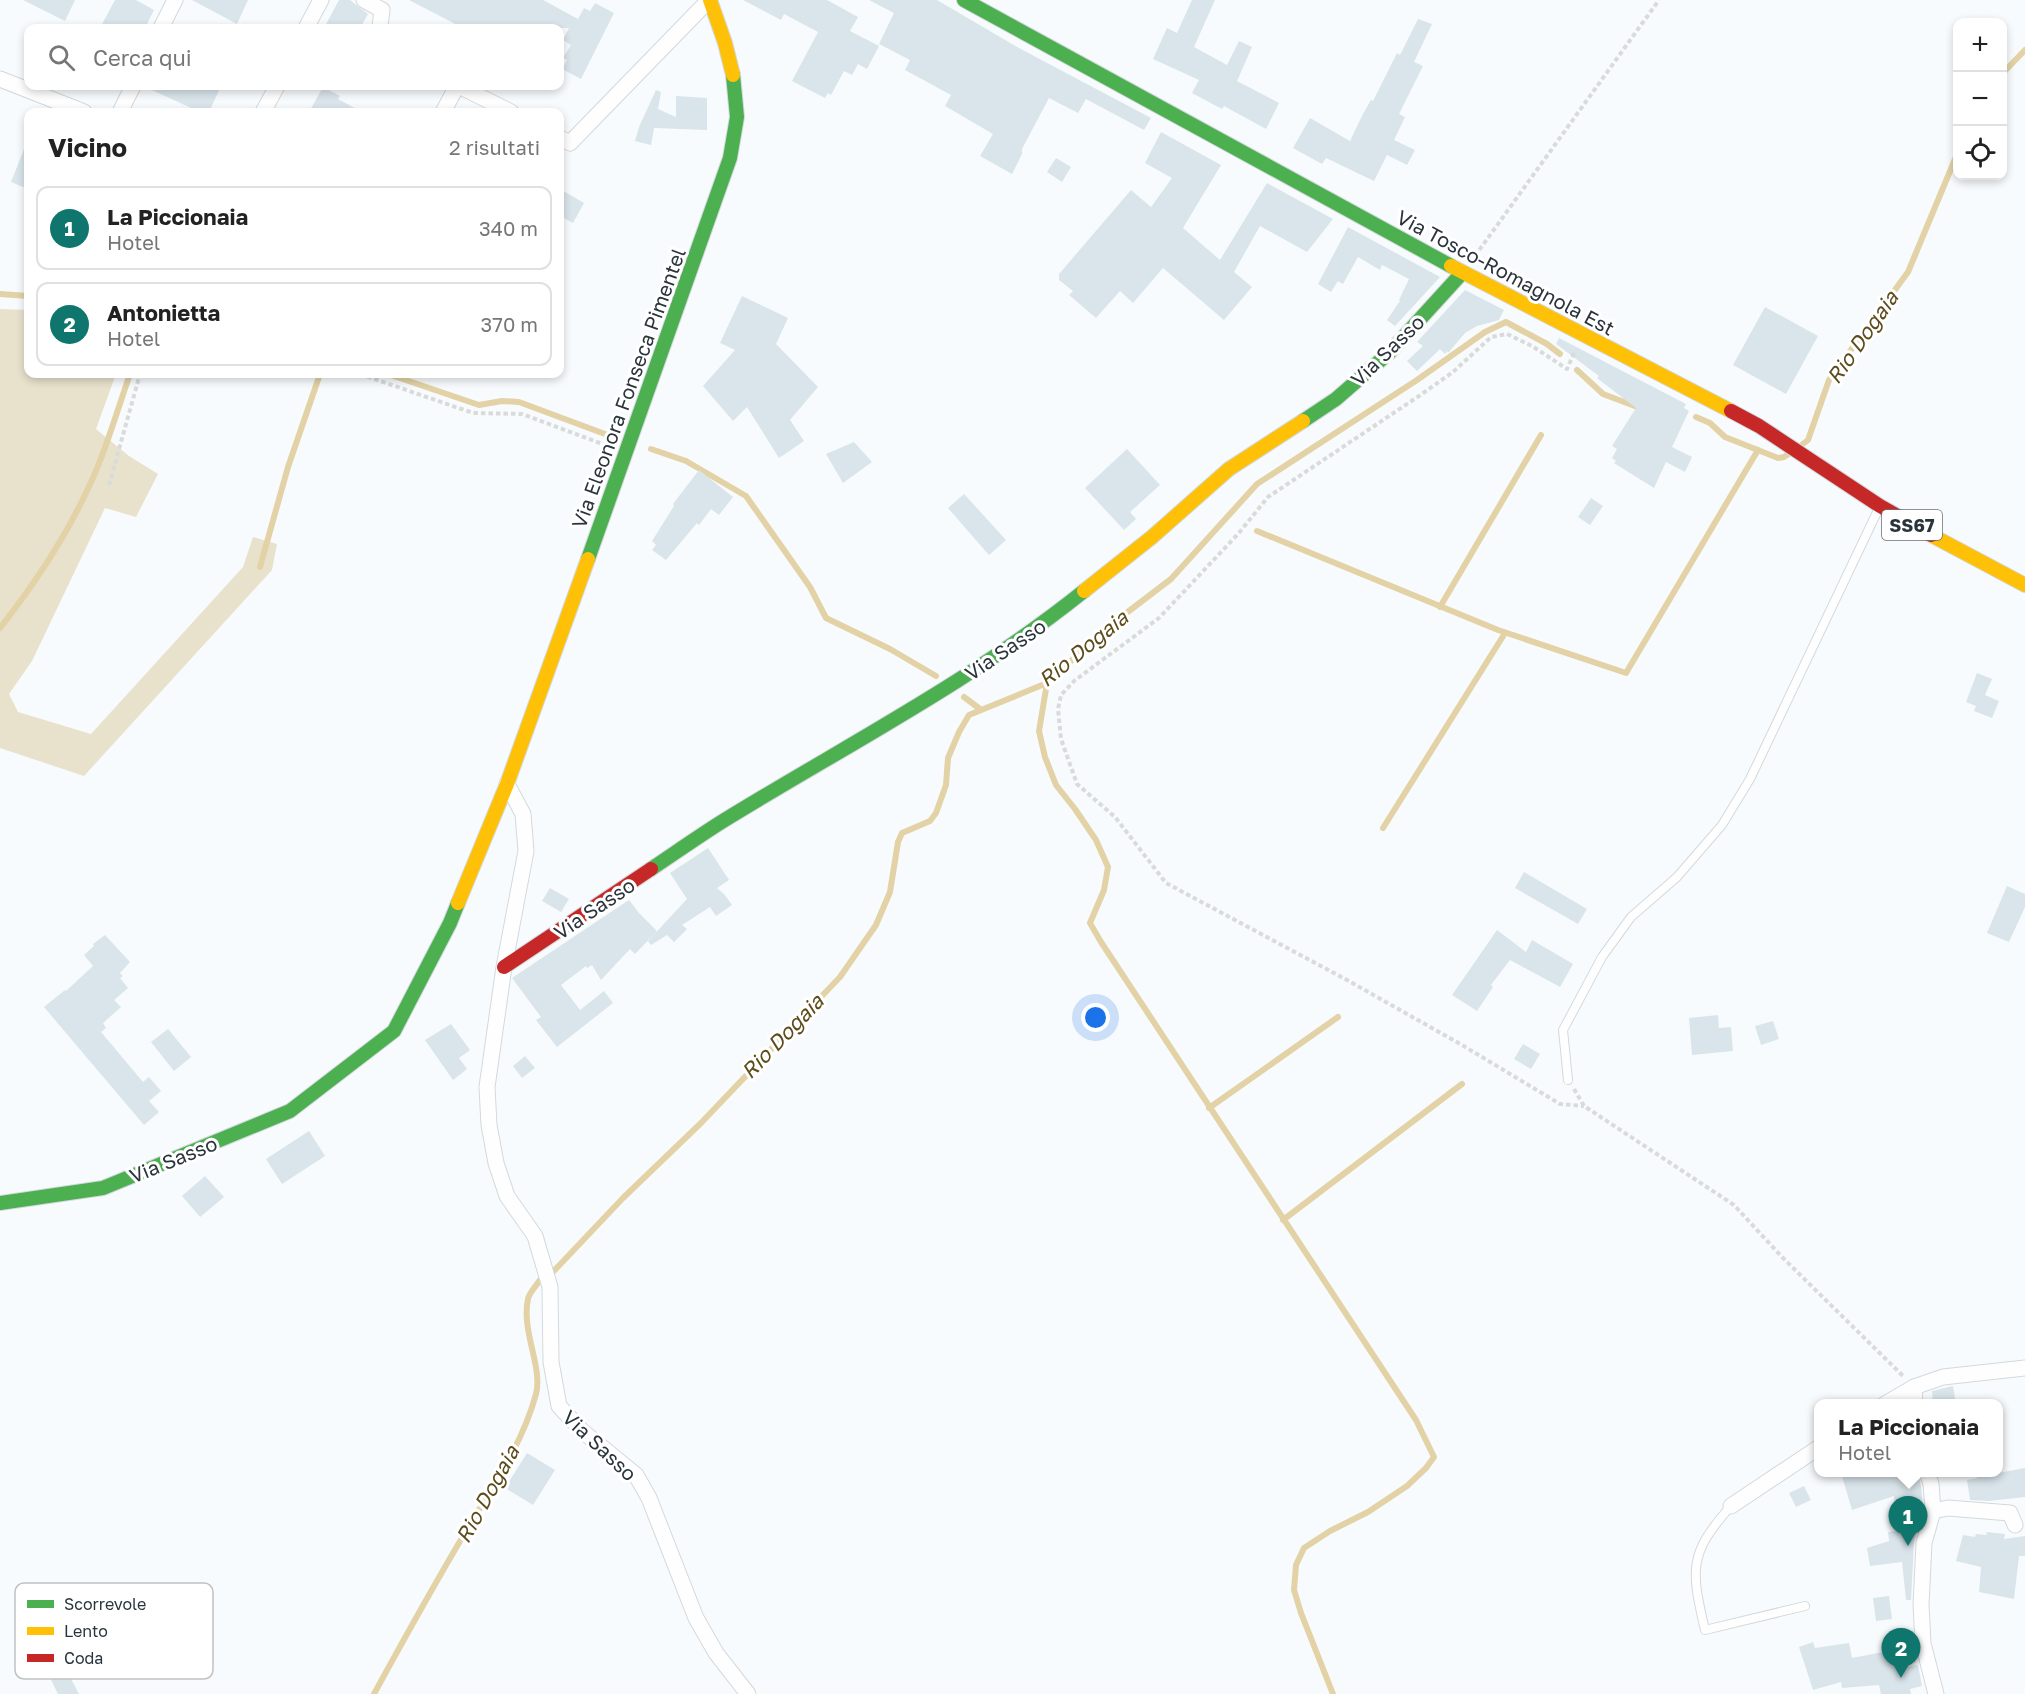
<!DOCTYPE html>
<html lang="it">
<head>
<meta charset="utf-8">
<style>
  body { margin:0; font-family:"Golos Text",sans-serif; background:#f2f2f2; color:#222 }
  .controls { position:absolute; right:18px; top:18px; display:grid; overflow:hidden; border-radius:12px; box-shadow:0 3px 9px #0003 }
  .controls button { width:54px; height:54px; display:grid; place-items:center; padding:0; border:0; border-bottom:2px solid #e0e0e0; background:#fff; color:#222; font:30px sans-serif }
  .you { position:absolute; left:1096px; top:1018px; width:21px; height:21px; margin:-15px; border:4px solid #fff; border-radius:50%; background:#1a73e8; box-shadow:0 0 0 9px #1a73e833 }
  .badge { display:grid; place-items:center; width:39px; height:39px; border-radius:50%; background:#0f766e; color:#fff; font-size:20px; font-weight:700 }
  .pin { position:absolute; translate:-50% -50px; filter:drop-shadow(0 2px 3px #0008) }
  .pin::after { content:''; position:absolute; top:32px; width:21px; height:18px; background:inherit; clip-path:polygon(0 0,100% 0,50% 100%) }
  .popup { position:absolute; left:1814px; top:1399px; width:189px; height:78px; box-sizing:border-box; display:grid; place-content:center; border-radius:12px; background:#fff; filter:drop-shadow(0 2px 4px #0005); font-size:20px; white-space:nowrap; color:#767676 }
  .popup b { font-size:22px; color:#222 }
  .popup::after { content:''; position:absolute; left:50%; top:100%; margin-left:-12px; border:12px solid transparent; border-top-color:#fff }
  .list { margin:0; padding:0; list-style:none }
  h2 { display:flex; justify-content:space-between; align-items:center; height:78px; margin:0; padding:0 24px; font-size:26px }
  h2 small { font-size:20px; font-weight:400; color:#767676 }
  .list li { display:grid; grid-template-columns:39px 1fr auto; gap:18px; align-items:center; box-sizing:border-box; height:84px; margin:0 12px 12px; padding:0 12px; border:2px solid #e0e0e0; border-radius:12px }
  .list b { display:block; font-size:22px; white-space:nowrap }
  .list p { margin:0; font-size:20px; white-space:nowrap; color:#767676 }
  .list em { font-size:20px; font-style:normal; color:#767676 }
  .icon { flex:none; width:33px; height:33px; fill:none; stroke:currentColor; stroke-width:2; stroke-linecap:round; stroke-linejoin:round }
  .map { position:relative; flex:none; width:2025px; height:1694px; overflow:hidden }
  .search { position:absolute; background:#fff; box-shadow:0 3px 9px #0003; left:24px; top:24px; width:540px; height:66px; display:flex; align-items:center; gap:15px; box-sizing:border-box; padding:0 21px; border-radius:12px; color:#767676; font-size:22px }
  .panel { position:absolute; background:#fff; box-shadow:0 3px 9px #0003; left:24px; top:108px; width:540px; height:270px; border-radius:12px }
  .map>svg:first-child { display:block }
  .grass { fill:#e8e1cc }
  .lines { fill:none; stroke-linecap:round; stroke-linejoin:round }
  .stream { stroke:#e2d2a6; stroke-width:6 }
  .building { fill:#d9e5eb }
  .lane-casing { stroke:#d2d9dd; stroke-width:10 }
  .street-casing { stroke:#d2d9dd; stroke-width:17 }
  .fast-casing { stroke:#d2d9dd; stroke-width:16 }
  .slow-casing { stroke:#d2d9dd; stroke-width:16 }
  .jam-casing { stroke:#d2d9dd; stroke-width:16 }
  .path { stroke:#d9dada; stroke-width:4; stroke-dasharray:4.5 3; stroke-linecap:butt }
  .lane { stroke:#fefeff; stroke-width:8 }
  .street { stroke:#fefeff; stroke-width:15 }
  .fast { stroke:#4caf50; stroke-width:14 }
  .slow { stroke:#ffc107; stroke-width:14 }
  .jam { stroke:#c62828; stroke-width:14 }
  .labels { text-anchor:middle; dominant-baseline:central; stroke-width:6; stroke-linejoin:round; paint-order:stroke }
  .shield { fill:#fff; stroke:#697176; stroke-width:1.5 }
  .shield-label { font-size:18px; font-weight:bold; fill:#29343b }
  .street-label { font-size:20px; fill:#29343b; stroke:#fff }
  .water-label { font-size:21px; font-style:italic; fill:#5d4c1b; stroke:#fff }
  .key { fill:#fff; stroke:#bfc2c4; stroke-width:1.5 }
  .key-label { font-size:16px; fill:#29343b }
</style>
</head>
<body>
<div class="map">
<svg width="2025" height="1694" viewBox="0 0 2025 1694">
  <rect width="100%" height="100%" fill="#f8fbfd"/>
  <path class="grass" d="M0,309L28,310V374H116L96,429L129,456L158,474L136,517L105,508L32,661L9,694L18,712L91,734L243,567L253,537L277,544L272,570L84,776L0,748Z"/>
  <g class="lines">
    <g class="stream">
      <path d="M2002,74L2025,50"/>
      <path d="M0,294L28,296"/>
      <path d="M1577,370L1603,394L1640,408"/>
      <path d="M388,374L479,405L502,401L519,402L613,437"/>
      <path d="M1696,417L1710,423L1725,437L1778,458L1784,457L1790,453"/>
      <path d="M1799,447L1808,440L1829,380L1908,272L1958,152"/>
      <path d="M651,449L686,461L746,496L810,587L826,618L890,649L936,676"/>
      <path d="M1257,531L1498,630L1626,673L1758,450"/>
      <path d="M260,567L288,467L320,374"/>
      <path d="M1440,607L1541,435"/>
      <path d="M0,628C33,586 62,543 85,495C104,457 116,414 130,374"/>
      <path d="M1047,683L1039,731L1045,757L1056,785L1075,809L1096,840L1108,867L1104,890L1090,923L1101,942L1416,1420L1434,1457L1426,1468L1407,1486L1368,1512L1330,1531L1304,1548L1296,1565L1294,1590L1301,1613L1333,1694"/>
      <path d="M964,697L980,709"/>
      <path d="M1383,828L1505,633"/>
      <path d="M1209,1108L1338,1017"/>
      <path d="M1283,1220L1462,1084"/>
      <path d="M551,1274L623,1198L701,1123L840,977L876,925L890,892L898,842L902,833L930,821L936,813L946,785L948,758L959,732L969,715L1047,683L1108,627L1171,579L1257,484L1417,380L1485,332L1506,322L1547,344L1560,354"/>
      <path d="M374,1694C404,1639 434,1585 466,1531C492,1488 523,1443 536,1394C543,1367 521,1331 528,1299C529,1293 536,1286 540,1280"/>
    </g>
  </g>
  <g class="building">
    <path d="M23,0H75L65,21Z"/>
    <path d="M115,0H136L154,10L145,28H100Z"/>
    <path d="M192,0H248L237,24Z"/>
    <path d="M339,0H350L368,14L360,28H324Z"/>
    <path d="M409,0H543L578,19L584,8L590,11L595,3L614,13L581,79L562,69L567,60L563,58L571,45L563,40L569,28H463Z"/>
    <path d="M743,0H827L858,17L850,31L879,46L867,69L858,64L852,75L844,71L831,95L828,93L825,98L792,81L818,32L784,14L781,20Z"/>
    <path d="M869,0H937L1019,48L1151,118L1144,130L1086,99L1078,113L1049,98L1022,149V154L1012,174L980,156L993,134L945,106L951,95L905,70L910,60L879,44L894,13Z"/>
    <path d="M1192,0H1215L1194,47L1227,65L1239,41L1252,47L1237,81L1279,103L1266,129L1224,106L1222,109L1192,93L1199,80L1153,59L1167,28L1177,33Z"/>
    <path d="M1418,19L1432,24L1414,62L1423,66L1399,114L1405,117L1394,140L1415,150L1407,165L1387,155L1374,181L1326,158L1322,164L1293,148L1310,118L1350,141L1363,114L1371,100L1373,101L1397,53L1400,55Z"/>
    <path d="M143,86H221L209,112H200Z"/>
    <path d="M323,87L340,96L338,99L362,112H309Z"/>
    <path d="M656,90L661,92L658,109L676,117V96L707,98V130L654,128L651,145L635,141L639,127Z"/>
    <path d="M1161,132L1221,165L1183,228L1220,260L1267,183L1333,219L1307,252L1260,226L1234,272L1252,287L1224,320L1163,268L1133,303L1120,291L1096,318L1069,295L1073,291L1059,280V274L1131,190L1151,207L1172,178L1145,163Z"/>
    <path d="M28,139V189L11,182Z"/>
    <path d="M1056,158L1071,167L1062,182L1047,172Z"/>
    <path d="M560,189L584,203L573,223L560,216Z"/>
    <path d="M1348,227L1440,277L1395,326L1387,320L1400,301L1399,300L1409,279L1382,265L1380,270L1358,257L1343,284L1338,281L1331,292L1318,284Z"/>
    <path d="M1465,290L1504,310L1499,320L1477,326L1465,333L1448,353L1447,351L1445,354L1440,349L1417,371L1407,361L1423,346L1417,342Z"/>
    <path d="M742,296L788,318L776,344L818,387L790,420L804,441L779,458L747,407L733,421L703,386L735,350L720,343Z"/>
    <path d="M1765,307L1818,336L1786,394L1733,365Z"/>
    <path d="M1559,338L1686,404L1684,408L1689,411L1672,447L1692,457L1685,472L1666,462L1654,488L1614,463L1616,461L1612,458L1617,449L1612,446L1636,408L1597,378L1599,376L1556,344Z"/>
    <path d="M854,442L872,462L843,483L826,454Z"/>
    <path d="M1127,449L1160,485L1130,512L1136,519L1124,530L1085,488Z"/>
    <path d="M699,470L733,497L719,515L711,509L699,525L697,523L666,560L652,550L656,545L652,541L674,506L673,504Z"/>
    <path d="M964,494L1006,540L989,555L948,508Z"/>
    <path d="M1591,498L1603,506L1590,525L1578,517Z"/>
    <path d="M1977,673L1992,679L1985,695L1999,701L1992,718L1974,711L1976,706L1966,702Z"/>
    <path d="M708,848L729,880L717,888L724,894L732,905L716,916L710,907L682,925L687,929L674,942L667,935L651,945L648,941L687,899L670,873Z"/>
    <path d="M1524,872L1587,909L1578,924L1515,888Z"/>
    <path d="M2007,886L2025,894V907L2009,942L1987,933Z"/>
    <path d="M550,888L569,899L561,912L542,901Z"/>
    <path d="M629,900L639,913L657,931L635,954L630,949L601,980L592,965L587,968L586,966L561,985L580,1010L604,991L613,1003L557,1047L536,1020L541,1017L512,978Z"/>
    <path d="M1497,930L1526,952L1532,940L1573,964L1560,987L1510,960L1491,985L1493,987L1477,1011L1452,995Z"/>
    <path d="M105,935L130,962L120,973L123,976L120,978L128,988L114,1000L121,1007L103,1023L106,1028L101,1032L143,1082L149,1077L161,1091L149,1101L159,1112L144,1125L44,1007L65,990L66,991L93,966L84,955L94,946L93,944Z"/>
    <path d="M1718,1015L1719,1028L1731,1027L1733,1051L1692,1055L1689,1018Z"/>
    <path d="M1773,1021L1779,1039L1761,1045L1755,1026Z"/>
    <path d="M451,1024L470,1050L459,1058L467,1069L453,1080L425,1040Z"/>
    <path d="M168,1029L191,1057L174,1071L151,1042Z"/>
    <path d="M1523,1044L1540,1054L1531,1069L1514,1059Z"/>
    <path d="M525,1056L535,1068L522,1078L513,1066Z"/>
    <path d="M309,1131L325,1156L282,1184L266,1159Z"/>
    <path d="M205,1176L224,1197L200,1217L182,1196Z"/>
    <path d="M1953,1386L1956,1404H1933L1932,1391Z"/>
    <path d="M527,1453L555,1470L533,1505L505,1488Z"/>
    <path d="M2025,1468V1497L1989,1501L1970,1500L1967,1480L1977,1478L1976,1473H1998Z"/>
    <path d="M1841,1473H1918L1921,1486L1923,1508L1895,1511L1894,1496L1852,1510Z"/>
    <path d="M1804,1486L1811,1500L1796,1507L1789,1493Z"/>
    <path d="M1895,1525L1918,1528L1914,1543L1911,1600H1906L1902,1562L1870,1566L1867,1548L1889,1541L1888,1532L1896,1531Z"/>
    <path d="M1986,1532L2005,1534L2004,1539L2025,1536V1556H2019L2014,1599L1979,1592L1981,1567L1956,1561L1963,1535L1975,1537L1976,1534L1987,1535Z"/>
    <path d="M1889,1596L1892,1619L1876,1621L1873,1598Z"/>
    <path d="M1813,1642L1815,1648L1849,1643L1852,1658L1904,1648L1907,1667L1918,1665L1922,1686L1910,1689L1911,1694H1881L1879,1685L1842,1688L1841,1682L1813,1690L1799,1647Z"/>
    <path d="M67,1671L79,1694H58L51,1680Z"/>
  </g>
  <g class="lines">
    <g class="lane-casing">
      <g id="lane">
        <path d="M1568,1080L1563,1030L1602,957L1631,917L1677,877L1722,825L1750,779L1878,510"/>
        <path d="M1731,1506C1688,1554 1691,1570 1705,1630L1805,1606"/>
      </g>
    </g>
    <g class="street-casing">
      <g id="street">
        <path d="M364,0L382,10L380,26L382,28"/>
        <path d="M161,28L175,0"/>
        <path d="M306,28L321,0"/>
        <path d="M0,79L84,112"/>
        <path d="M459,86L511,112"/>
        <path d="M120,112L133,86"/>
        <path d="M263,112L277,86"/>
        <path d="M443,112L457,86"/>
        <path d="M560,138L570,143L709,0"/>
        <path d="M507,784L523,814L526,851L504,967L487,1087L489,1125L496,1163L507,1196L535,1236L550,1287L551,1362L559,1406L581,1430L636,1475L649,1498L696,1618L716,1653L748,1694"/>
        <path d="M1914,1387L1915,1404"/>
        <path d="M1885,1404L1914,1387L1943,1377L2025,1368"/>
        <path d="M1927,1472L1931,1484L1933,1511L1924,1543L1921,1605L1923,1643L1936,1694"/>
        <path d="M1731,1506L1818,1448"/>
        <path d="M1933,1511L1948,1508L2010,1513L2015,1525"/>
      </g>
    </g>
    <g class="fast-casing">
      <g id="fast">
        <path d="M964,0L1451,266"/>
        <path d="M1303,421L1336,399L1390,352L1462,273"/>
        <path d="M588,559L730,158L737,117L733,75"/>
        <path d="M651,869C675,853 699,836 723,821C845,746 972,681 1084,591"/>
        <path d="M0,1203L103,1188L290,1111L394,1031L450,923L458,903"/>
      </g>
    </g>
    <g class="slow-casing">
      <g id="slow">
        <path d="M710,0L725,43L733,75"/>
        <path d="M1451,266L1731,411"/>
        <path d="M1931,535L2025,585"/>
        <path d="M1084,591L1152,537L1229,469L1303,421"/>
        <path d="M458,903L507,784L588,559"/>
      </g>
    </g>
    <g class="jam-casing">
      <g id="jam">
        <path d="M1731,411L1759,426L1880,506L1931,535"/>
        <path d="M504,967L651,869"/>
      </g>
    </g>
    <g class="path">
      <path d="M1475,256L1659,0"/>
      <path d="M1574,353L1567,369L1532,346L1507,334L1491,337L1453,372L1419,396L1268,497L1238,534L1159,618L1074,681L1061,695L1058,709L1061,739L1077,784L1115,817L1166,883L1347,980L1462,1045L1560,1104L1584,1106"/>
      <path d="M360,374L473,413L522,414L608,446"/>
      <path d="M109,485L140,374"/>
      <path d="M1574,1089L1584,1106L1734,1205L1782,1257L1903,1376"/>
    </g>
    <use href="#lane" class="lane"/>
    <use href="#street" class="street"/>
    <use href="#fast" class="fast"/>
    <use href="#slow" class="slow"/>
    <use href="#jam" class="jam"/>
  </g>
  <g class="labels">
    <rect class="shield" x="1882" y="510" width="60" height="30" rx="4.5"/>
    <g class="shield-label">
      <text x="1912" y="525">SS67</text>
    </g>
    <g class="street-label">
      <text transform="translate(1506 272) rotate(28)">Via Tosco-Romagnola Est</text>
      <text transform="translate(1387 350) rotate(-44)">Via Sasso</text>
      <text transform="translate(628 388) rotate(-70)">Via Eleonora Fonseca Pimentel</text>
      <text transform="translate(1005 649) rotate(-34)">Via Sasso</text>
      <text transform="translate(594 908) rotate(-34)">Via Sasso</text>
      <text transform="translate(173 1159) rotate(-22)">Via Sasso</text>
      <text transform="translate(600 1445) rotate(43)">Via Sasso</text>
    </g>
    <g class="water-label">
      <text transform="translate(1862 337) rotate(-55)">Rio Dogaia</text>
      <text transform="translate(1083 648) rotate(-39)">Rio Dogaia</text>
      <text transform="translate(782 1036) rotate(-46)">Rio Dogaia</text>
      <text transform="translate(487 1494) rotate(-61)">Rio Dogaia</text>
    </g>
  </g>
  <rect x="15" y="1583" width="198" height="96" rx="9" class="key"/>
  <rect x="27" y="1600" width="27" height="8" fill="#4caf50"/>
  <rect x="27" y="1627" width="27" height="8" fill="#ffc107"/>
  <rect x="27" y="1654" width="27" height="8" fill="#c62828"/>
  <g class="key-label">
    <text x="64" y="1610">Scorrevole</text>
    <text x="64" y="1637">Lento</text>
    <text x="64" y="1664">Coda</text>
  </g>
</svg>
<div class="controls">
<button>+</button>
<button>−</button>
<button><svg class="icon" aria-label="locate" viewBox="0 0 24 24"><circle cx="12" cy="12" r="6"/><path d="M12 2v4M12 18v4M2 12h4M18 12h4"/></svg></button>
</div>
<div class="you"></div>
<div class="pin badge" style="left:1908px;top:1546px">1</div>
<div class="popup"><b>La Piccionaia</b>Hotel</div>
<div class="pin badge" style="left:1901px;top:1678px">2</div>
<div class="search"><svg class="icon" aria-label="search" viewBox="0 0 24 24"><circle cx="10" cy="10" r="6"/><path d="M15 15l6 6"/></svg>Cerca qui</div>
<section class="panel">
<h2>Vicino<small>2 risultati</small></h2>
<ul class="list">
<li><span class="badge">1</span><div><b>La Piccionaia</b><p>Hotel</p></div><em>340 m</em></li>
<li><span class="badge">2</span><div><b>Antonietta</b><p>Hotel</p></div><em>370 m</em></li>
</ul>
</section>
</div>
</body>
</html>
